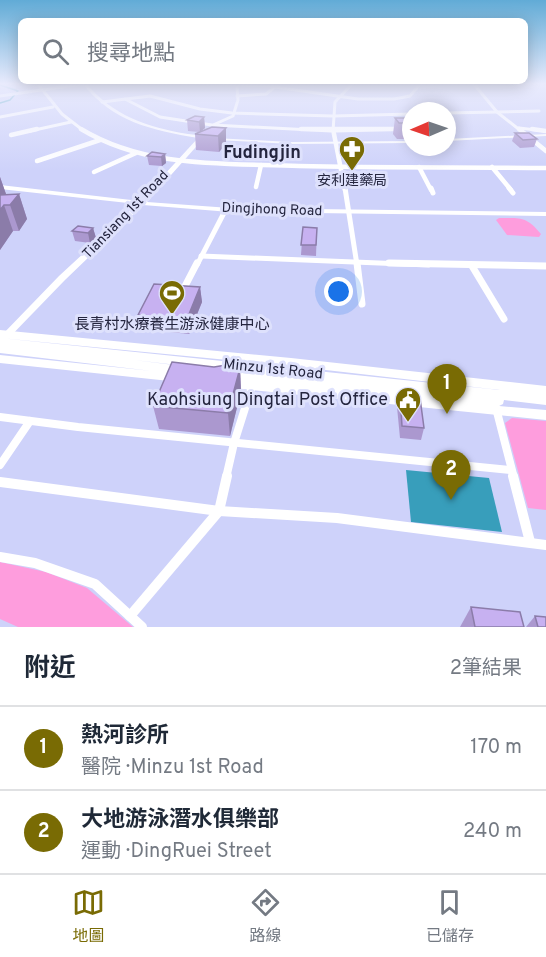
<!DOCTYPE html>
<html lang="zh-TW">
<head>
<meta charset="utf-8">
<style>
  body { margin:0; font-family:Overpass,"Noto Sans TC",sans-serif; background:#f6f6f7; color:#1f2937 }
  .compass { position:absolute; left:402px; top:102px; width:54px; height:54px; border-radius:50%; background:#fff; box-shadow:0 3px 15px #0003; rotate:268deg }
  .you { position:absolute; left:339px; top:292px; width:21px; height:21px; margin:-15px; border:4px solid #fff; border-radius:50%; background:#1a73e8; box-shadow:0 0 0 9px #1a73e833 }
  .badge { display:grid; place-items:center; width:39px; height:39px; border-radius:50%; background:#796b04; color:#fff; font-size:20px; font-weight:700 }
  .pin { position:absolute; translate:-50% -50px; filter:drop-shadow(0 2px 3px #0008) }
  .pin::after { content:''; position:absolute; top:32px; width:21px; height:18px; background:inherit; clip-path:polygon(0 0,100% 0,50% 100%) }
  .list { margin:0; padding:0; list-style:none }
  h2 { display:flex; justify-content:space-between; align-items:center; height:78px; margin:0; padding:0 24px; font-size:26px }
  h2 small { font-size:20px; font-weight:400; color:#747a83 }
  .list li { display:grid; grid-template-columns:39px 1fr auto; gap:18px; align-items:center; box-sizing:border-box; height:84px; padding:0 24px; border-top:2px solid #e0e1e3 }
  .list b { display:block; font-size:22px; white-space:nowrap }
  .list p { margin:0; font-size:20px; white-space:nowrap; color:#747a83 }
  .list em { font-size:20px; font-style:normal; color:#747a83 }
  .icon { flex:none; width:33px; height:33px; fill:none; stroke:currentColor; stroke-width:2; stroke-linecap:round; stroke-linejoin:round }
  .map { position:relative; flex:none; width:546px; height:627px; overflow:hidden }
  .search { position:absolute; background:#fff; box-shadow:0 3px 15px #0003; left:18px; right:18px; top:18px; height:66px; display:flex; align-items:center; gap:15px; box-sizing:border-box; padding:0 21px; border-radius:9px; color:#747a83; font-size:22px }
  .sheet { height:246px; background:#fff }
  nav { display:flex; justify-content:space-around; align-items:center; box-sizing:border-box; height:84px; border-top:2px solid #e0e1e3; background:#fff; font-size:16px; color:#747a83 }
  nav a { display:grid; justify-items:center; gap:3px }
  nav .on { color:#796b04 }
  .map>svg:first-child { display:block }
  .green { fill:#fe9ddd }
  .water { fill:#389ebb }
  .lines { fill:none; stroke-linecap:round; stroke-linejoin:round }
  .stream { stroke:#389ebb; stroke-width:1.5 }
  .minor-far5 { stroke:#fff; stroke-width:3 }
  .minor-far4 { stroke:#fff; stroke-width:4.5 }
  .minor-far3 { stroke:#fff; stroke-width:5 }
  .minor-far2 { stroke:#fff; stroke-width:7 }
  .minor-far1 { stroke:#fff; stroke-width:8 }
  .minor { stroke:#fff; stroke-width:10 }
  .tertiary { fill:#fff; fill-rule:evenodd }
  .primary { fill:#fff; fill-rule:evenodd }
  .wall { fill:#ab98cf }
  .shaded-wall { fill:#8b7ca9 }
  .building { fill:#c7b1f1; stroke:#8b7ca9; stroke-width:1.5 }
  .labels { text-anchor:middle; dominant-baseline:central; stroke-width:6; stroke-linejoin:round; paint-order:stroke }
  .far-poi-label { font-size:14px; fill:#24253e; stroke:#dee1fc }
  .far-street-label { font-size:14px; fill:#24253e; stroke:#dee1fc }
  .poi-label { font-size:15px; fill:#24253e; stroke:#dee1fc }
  .street-label { font-size:15px; fill:#24253e; stroke:#dee1fc }
  .far-district-label { font-size:18px; font-weight:bold; fill:#24253e; stroke:#dee1fc }
  .near-poi-label { font-size:18px; fill:#24253e; stroke:#dee1fc; text-anchor:end }
</style>
</head>
<body>
<div class="map">
<svg width="546" height="627" viewBox="0 0 546 627">
  <rect width="100%" height="100%" fill="#ced2fa"/>
  <g class="green">
    <path d="M499,218C521,218 526,216 541,234L539,237L507,235L496,220Z"/>
    <path d="M512,418L546,421V510L528,508L505,423Z"/>
    <path d="M0,562L46,572L87,588L133,627H18L0,619Z"/>
  </g>
  <path class="water" d="M406,470L489,478L502,532L411,522Z"/>
  <g class="lines">
    <path class="stream" d="M0,85L18,91L10,100L0,103"/>
    <g class="minor-far5">
      <path d="M37,83L62,114L84,131"/>
      <path d="M190,83L268,86L358,99H394L410,96L421,83"/>
      <path d="M473,83L497,112L521,131"/>
      <path d="M0,96L90,83"/>
      <path d="M237,96L266,94L275,87"/>
      <path d="M125,99L160,117L212,125L331,131"/>
      <path d="M102,102L150,96L200,109L232,113L333,116L411,114"/>
      <path d="M447,113L539,111"/>
      <path d="M0,117L53,107"/>
      <path d="M213,125L233,116L238,100L237,87"/>
      <path d="M519,128L545,131"/>
      <path d="M30,131L71,122"/>
      <path d="M333,131L335,102L353,83"/>
      <path d="M336,131L411,129"/>
    </g>
    <g class="minor-far4">
      <path d="M81,129C147,169 226,163 299,166C382,168 464,167 546,168"/>
      <path d="M301,129H395"/>
      <path d="M333,129L345,190"/>
      <path d="M519,129L546,151"/>
      <path d="M532,129L546,131"/>
      <path d="M11,135L37,129"/>
      <path d="M37,161L100,140"/>
      <path d="M419,167L431,190"/>
      <path d="M492,167L511,190"/>
      <path d="M94,172L136,153"/>
      <path d="M256,187L261,165"/>
    </g>
    <g class="minor-far3">
      <path d="M345,188L357,265"/>
      <path d="M431,188L433,193"/>
      <path d="M509,188L513,193"/>
      <path d="M201,256L429,265"/>
      <path d="M197,265L226,209"/>
    </g>
    <g class="minor-far2">
      <path d="M357,263L362,304"/>
      <path d="M389,263L546,266"/>
      <path d="M472,266L504,319"/>
      <path d="M183,290L197,263"/>
    </g>
    <g class="minor-far1">
      <path d="M496,408L514,478"/>
      <path d="M0,417L78,427L511,470"/>
      <path d="M0,465L30,421"/>
      <path d="M226,478L234,443L253,383"/>
    </g>
    <g class="minor">
      <path d="M513,476L530,542"/>
      <path d="M0,482L219,511L337,518L546,545"/>
      <path d="M0,557L35,563L95,584L142,627"/>
      <path d="M130,616L219,511L227,476"/>
    </g>
    <g class="tertiary">
      <path d="M82,83H86C113,116 147,127 188,134C194,135 200,135 205,136L206,139H203L147,202L230,208L546,212V216L230,212L143,205L65,280L3,344L0,345V337L59,276L137,204L0,189V185L140,201L198,138C151,130 113,122 82,83Z"/>
      <path d="M546,134V136L447,141V139Z"/>
      <path d="M215,138L291,142L411,141V143L291,144L217,140L215,139Z"/>
    </g>
    <path class="primary" d="M0,330L291,358L546,386V405L504,400L503,404L499,406L546,410V420L233,388L229,386L227,383L229,380L223,378L221,375L223,372L227,371L247,373L134,360L182,366L186,367L188,370L186,373L181,374L185,378L183,381L179,382L0,363V355L152,371L0,353V338L500,390L291,366L0,338Z"/>
  </g>
  <g class="wall">
    <path d="M204,117L205,128L201,131L212,127L226,144L219,152L196,150L195,134L199,132L188,131L187,120Z"/>
    <path d="M395,118H411V139H397L393,134Z"/>
    <path d="M515,133L537,139L534,147L520,148L512,141Z"/>
    <path d="M165,154L166,163L162,166L149,165L147,156Z"/>
    <path d="M0,177L6,194H19L27,219L19,231H13L0,250Z"/>
    <path d="M303,227L317,228L316,256L301,255Z"/>
    <path d="M93,228L96,238L90,243L75,241L72,231Z"/>
    <path d="M200,287L202,302L189,334L141,329L138,315Z"/>
    <path d="M214,367L240,368L241,391L230,436L159,429L153,406Z"/>
    <path d="M400,396L424,428L421,440L400,438L397,407Z"/>
    <path d="M471,607L524,627H460Z"/>
    <path d="M535,616L546,627H526Z"/>
  </g>
  <g class="shaded-wall">
    <path d="M204,117L205,128L200,132L199,122Z"/>
    <path d="M226,128V144L219,152L218,136Z"/>
    <path d="M165,154L166,163L162,166L161,157Z"/>
    <path d="M0,177L7,197L0,206Z"/>
    <path d="M19,194L27,219L19,231L10,205Z"/>
    <path d="M4,205L13,231L0,250V210Z"/>
    <path d="M93,228L96,238L90,243L88,233Z"/>
    <path d="M200,287L202,302L189,334L187,319Z"/>
    <path d="M240,368L241,391L230,436L228,413Z"/>
  </g>
  <g class="building">
    <path d="M195,116L204,117L199,122L187,120Z"/>
    <path d="M395,118H411V123H399Z"/>
    <path d="M212,127L226,128L218,136L195,134Z"/>
    <path d="M515,133H529L537,139L523,140Z"/>
    <path d="M152,152L165,154L161,157L147,156Z"/>
    <path d="M19,194L10,205H4L0,210V195Z"/>
    <path d="M78,226L93,228L88,233L72,231Z"/>
    <path d="M303,227L317,228L316,245H301Z"/>
    <path d="M154,284L200,287L187,319L138,315Z"/>
    <path d="M172,362L214,367L226,365L240,368L228,413L153,406Z"/>
    <path d="M400,396L420,398L424,428L402,426Z"/>
    <path d="M471,607L520,612L524,627H475Z"/>
    <path d="M535,616L546,617V627H538Z"/>
  </g>
  <linearGradient id="sky" x2="0" y2="1"><stop stop-color="#61abd6"/><stop offset="0.49" stop-color="#e9ebfd"/><stop offset="1" stop-color="#e9ebfd" stop-opacity="0"/></linearGradient>
  <rect width="546" height="171" fill="url(#sky)"/>
  <defs>
    <g id="pharmacy-pin" transform="scale(1.35)"><path d="M0 17L-7.5 6A9.5 9.5 0 1 1 7.5 6Z" fill="#796b04" stroke="#dee1fc"/><path d="M-2-6h4v4h4v4h-4v4h-4v-4h-4v-4h4Z" fill="#fff"/></g>
    <g id="stadium-pin" transform="scale(1.35)"><path d="M0 17L-7.5 6A9.5 9.5 0 1 1 7.5 6Z" fill="#796b04" stroke="#dee1fc"/><path d="M0-5a6.5 5 0 1 0 0 10a6.5 5 0 1 0 0-10ZM-3.5-1.8h7v3.6h-7Z" fill="#fff"/></g>
    <g id="civic-pin" transform="scale(1.35)"><path d="M0 17L-7.5 6A9.5 9.5 0 1 1 7.5 6Z" fill="#796b04" stroke="#dee1fc"/><path d="M-.6-6.5H3V-4.5H.6V-3L4-1V1h2V6H-6V1h2V-1L-.6-3ZM-1.2 2.5V6h2.4V2.5Z" fill="#fff"/></g>
  </defs>
  <g fill-rule="evenodd">
    <use href="#pharmacy-pin" x="352" y="149"/>
    <use href="#stadium-pin" x="172" y="293"/>
    <use href="#civic-pin" x="408" y="400"/>
  </g>
  <g class="labels">
    <g class="far-poi-label">
      <text x="352" y="181">安利建藥局</text>
    </g>
    <g class="far-street-label">
      <text transform="translate(272 210) rotate(2)">Dingjhong Road</text>
      <text transform="translate(126 215) rotate(-46)">Tiansiang 1st Road</text>
    </g>
    <g class="poi-label">
      <text x="172" y="325">長青村水療養生游泳健康中心</text>
    </g>
    <g class="street-label">
      <text transform="translate(273 370) rotate(6)">Minzu 1st Road</text>
    </g>
    <g class="far-district-label">
      <text x="262" y="153">Fudingjin</text>
    </g>
    <g class="near-poi-label">
      <text x="388" y="400">Kaohsiung Dingtai Post Office</text>
    </g>
  </g>
</svg>
<svg class="compass" viewBox="-18 -18 36 36"><path d="M0-13l5 13h-10z" fill="#e53935"/><path d="M0 13l5-13h-10z" fill="#747a83"/></svg>
<div class="you"></div>
<div class="pin badge" style="left:447px;top:414px">1</div>
<div class="pin badge" style="left:451px;top:500px">2</div>
<div class="search"><svg class="icon" aria-label="search" viewBox="0 0 24 24"><circle cx="10" cy="10" r="6"/><path d="M15 15l6 6"/></svg>搜尋地點</div>
</div>
<section class="sheet">
<h2>附近<small>2筆結果</small></h2>
<ul class="list">
<li><span class="badge">1</span><div><b>熱河診所</b><p>醫院 · Minzu 1st Road</p></div><em>170 m</em></li>
<li><span class="badge">2</span><div><b>大地游泳潛水俱樂部</b><p>運動 · DingRuei Street</p></div><em>240 m</em></li>
</ul>
</section>
<nav>
<a class="on"><svg class="icon" aria-label="map" viewBox="0 0 24 24"><path d="M3 6l6-2 6 2 6-2v14l-6 2-6-2-6 2zM9 4v14M15 6v14"/></svg>地圖</a>
<a><svg class="icon" aria-label="directions" viewBox="0 0 24 24"><path d="M12 3l9 9-9 9-9-9zM9 14v-3h6M13 9l2 2-2 2"/></svg>路線</a>
<a><svg class="icon" aria-label="saved" viewBox="0 0 24 24"><path d="M7 4h10v16l-5-4-5 4z"/></svg>已儲存</a>
</nav>
</body>
</html>
